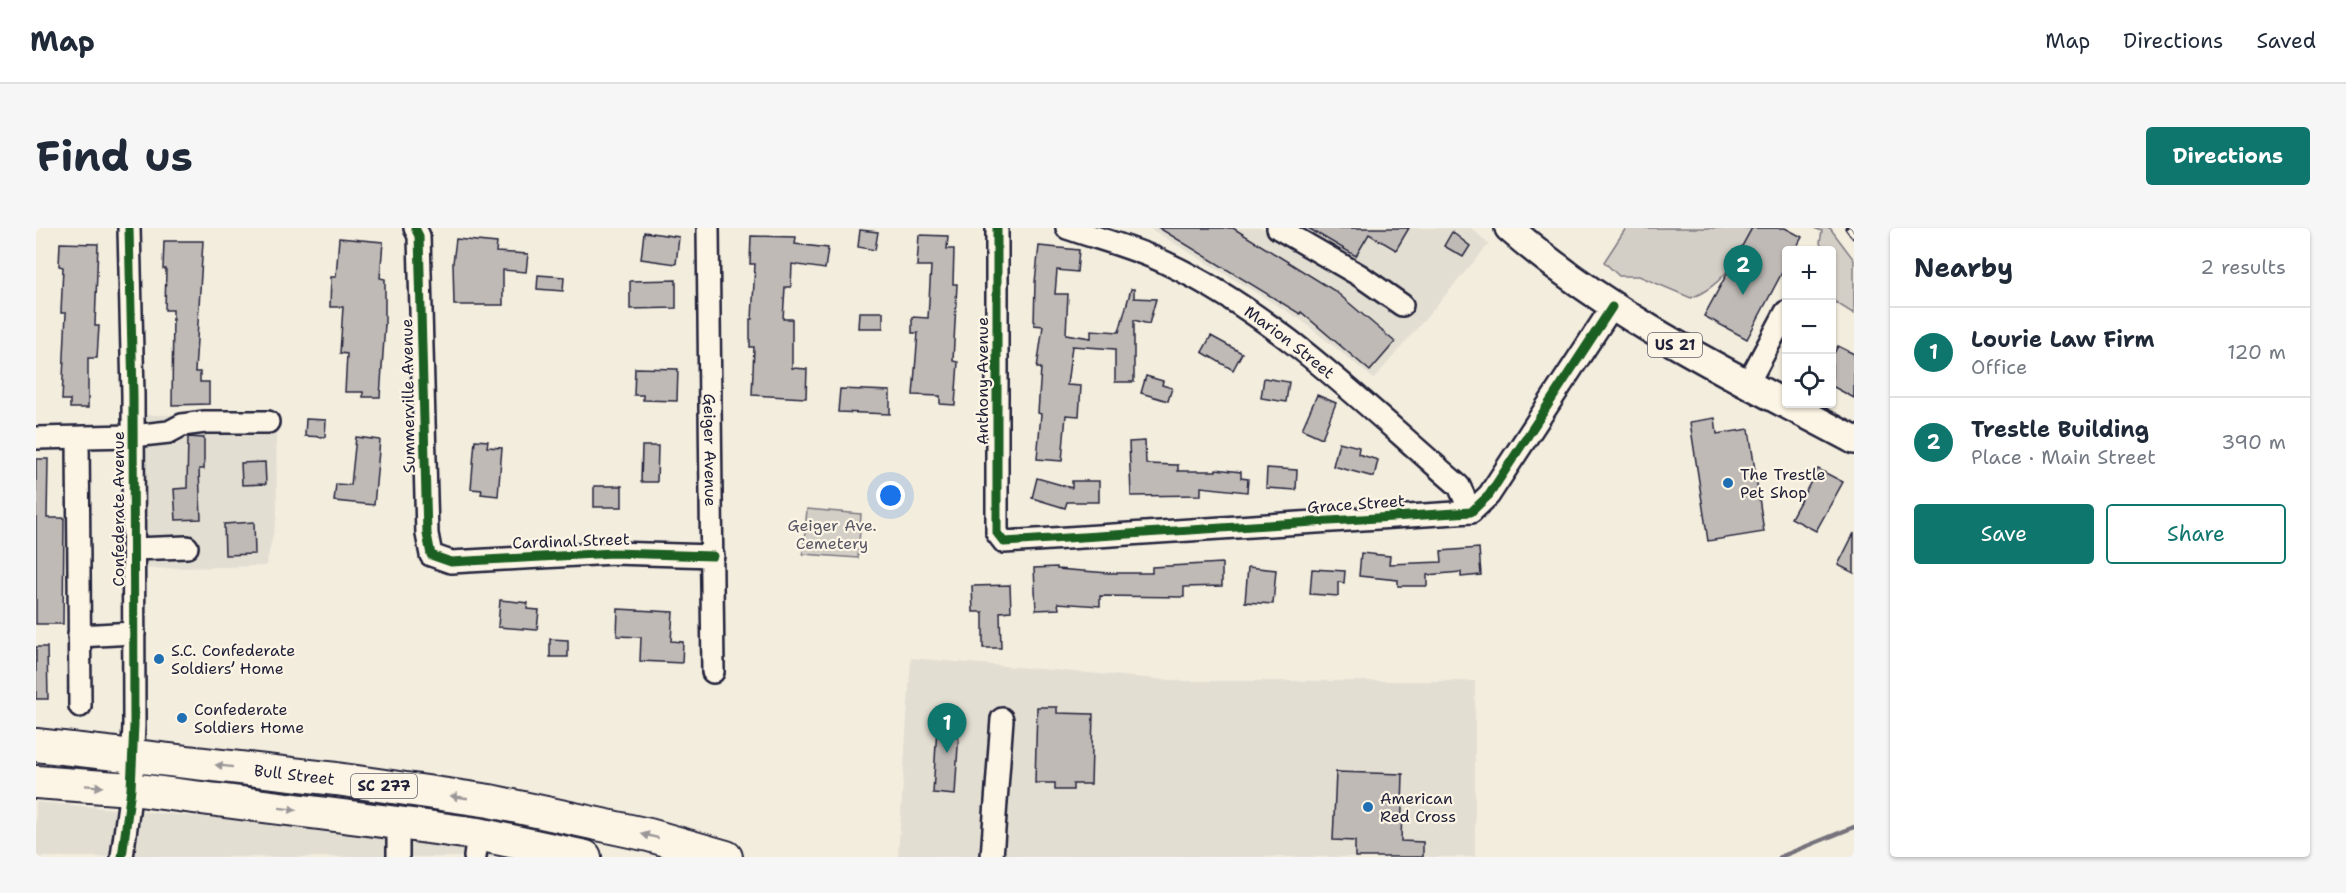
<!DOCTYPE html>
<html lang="en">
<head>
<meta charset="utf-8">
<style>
  body { margin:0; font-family:"Shantell Sans",sans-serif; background:#f6f6f7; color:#1f2937 }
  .controls { position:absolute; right:18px; top:18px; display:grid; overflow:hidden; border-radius:6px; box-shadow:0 2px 4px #0004 }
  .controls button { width:54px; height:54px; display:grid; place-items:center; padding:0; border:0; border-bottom:2px solid #e0e1e3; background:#fff; color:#1f2937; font:30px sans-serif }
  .you { position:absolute; left:855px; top:268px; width:21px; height:21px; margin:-15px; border:4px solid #fff; border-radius:50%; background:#1a73e8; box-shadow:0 0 0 9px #1a73e833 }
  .badge { display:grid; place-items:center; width:39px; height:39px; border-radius:50%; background:#0f766e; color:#fff; font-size:20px; font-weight:700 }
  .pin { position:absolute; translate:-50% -50px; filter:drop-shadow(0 2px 3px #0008) }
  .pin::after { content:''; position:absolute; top:32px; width:21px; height:18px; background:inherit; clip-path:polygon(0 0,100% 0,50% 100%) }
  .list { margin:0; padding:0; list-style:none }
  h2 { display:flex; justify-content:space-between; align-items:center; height:78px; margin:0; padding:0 24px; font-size:26px }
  h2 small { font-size:20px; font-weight:400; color:#747a83 }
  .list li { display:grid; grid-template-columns:39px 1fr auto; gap:18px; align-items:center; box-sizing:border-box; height:90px; padding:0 24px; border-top:2px solid #e0e1e3 }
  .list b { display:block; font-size:22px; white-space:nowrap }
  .list p { margin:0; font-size:20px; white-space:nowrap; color:#747a83 }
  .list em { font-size:20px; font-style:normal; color:#747a83 }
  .actions { display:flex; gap:12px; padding:18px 24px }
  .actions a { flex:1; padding:14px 0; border:2px solid #0f766e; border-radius:6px; text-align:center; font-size:21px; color:#0f766e }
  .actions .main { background:#0f766e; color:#fff }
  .icon { flex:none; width:33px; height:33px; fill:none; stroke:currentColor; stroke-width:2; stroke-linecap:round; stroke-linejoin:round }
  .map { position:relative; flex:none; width:1818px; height:629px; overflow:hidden; border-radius:6px }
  header { display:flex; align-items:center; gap:36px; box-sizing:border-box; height:84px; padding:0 30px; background:#fff; border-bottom:2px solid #e0e1e3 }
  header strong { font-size:28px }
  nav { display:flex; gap:33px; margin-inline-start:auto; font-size:21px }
  .intro { display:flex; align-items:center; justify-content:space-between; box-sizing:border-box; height:144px; padding:0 36px }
  h1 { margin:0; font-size:42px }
  .button { padding:15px 27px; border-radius:6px; background:#0f766e; color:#fff; font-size:21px; font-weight:700 }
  main { display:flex; gap:36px; padding:0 36px }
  aside { flex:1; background:#fff; border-radius:6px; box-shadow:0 2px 4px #0004 }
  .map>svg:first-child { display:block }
  .built { fill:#e3ded2 }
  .green { fill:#d4cfc6; stroke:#7b7880; stroke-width:1.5 }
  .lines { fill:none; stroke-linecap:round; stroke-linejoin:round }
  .stream { stroke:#75727b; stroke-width:4.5 }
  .building { fill:#bfbab6; stroke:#22223b; stroke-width:1.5 }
  .minor-casing { stroke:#22223b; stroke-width:26 }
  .major-casing { stroke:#22223b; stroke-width:32 }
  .highway-casing { stroke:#22223b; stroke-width:36 }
  .minor { stroke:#fcf5e5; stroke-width:21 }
  .major { stroke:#fcf5e5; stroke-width:27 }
  .highway { stroke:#fcf5e5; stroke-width:32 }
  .rail-casing { stroke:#22223b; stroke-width:7 }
  .rail { stroke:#fcf5e5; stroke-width:4.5; stroke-dasharray:14; stroke-linecap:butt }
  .cycleway-casing { stroke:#fcf5e5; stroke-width:13 }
  .cycleway { stroke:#1b5e20; stroke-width:9 }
  .oneway { fill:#9a9698 }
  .poi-dot { fill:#1f6fb2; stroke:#fcf5e5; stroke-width:2 }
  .labels { text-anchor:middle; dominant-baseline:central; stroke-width:4.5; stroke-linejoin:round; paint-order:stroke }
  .shield { fill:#fcf5e5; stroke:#63616e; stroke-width:1.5 }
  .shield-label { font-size:15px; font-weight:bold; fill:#22223b }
  .street-label { font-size:16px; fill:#22223b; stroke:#fcf5e5 }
  .poi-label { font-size:16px; fill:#22223b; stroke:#fcf5e5; text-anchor:start }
  .park-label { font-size:16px; fill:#575665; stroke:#fcf5e5 }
</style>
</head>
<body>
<header>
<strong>Map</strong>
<nav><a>Map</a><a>Directions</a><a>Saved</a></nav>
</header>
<div class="intro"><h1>Find us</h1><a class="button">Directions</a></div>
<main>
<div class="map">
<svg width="1818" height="629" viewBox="0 0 1818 629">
  <rect width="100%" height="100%" fill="#f3edde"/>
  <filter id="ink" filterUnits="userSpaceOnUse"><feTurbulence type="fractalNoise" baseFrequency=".0167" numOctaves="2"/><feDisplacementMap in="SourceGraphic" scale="12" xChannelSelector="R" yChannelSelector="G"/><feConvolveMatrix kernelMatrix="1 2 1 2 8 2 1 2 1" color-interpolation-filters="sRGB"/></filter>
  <g filter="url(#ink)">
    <g class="built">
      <path d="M1113,0H1435L1453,16L1338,151L1265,92Z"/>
      <path d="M240,186L241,289L230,338L108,341L107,187Z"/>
      <path d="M875,430L1145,453H1439V629H862Z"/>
      <path d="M0,574L277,599L486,629H0Z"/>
    </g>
    <g class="green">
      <path d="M1590,0H1716C1699,31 1690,56 1655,70L1603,48H1583L1568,34Z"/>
      <path d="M1778,0H1794L1818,32V86L1796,72V22H1787L1784,15L1786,3Z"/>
      <path d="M771,281L825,286L822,330L767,326Z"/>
    </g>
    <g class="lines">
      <path class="stream" d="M1744,629L1818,599"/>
    </g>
    <g class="building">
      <path d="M1123,0H1197L1299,63L1359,114L1334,143L1265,84L1264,86Z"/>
      <path d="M1272,0H1373L1360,22L1333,6L1320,28Z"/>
      <path d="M1716,0H1749L1766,9L1759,22H1750V37L1711,111L1668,88Z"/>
      <path d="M824,2L842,4L839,22L822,19Z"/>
      <path d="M608,4L643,9L640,36L605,31Z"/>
      <path d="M1416,4L1434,18L1427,29L1408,18Z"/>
      <path d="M883,7L912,8L911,21H918L917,56H921L917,133L922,134L919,177L904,176V168L877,167L882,105H876V89L892,90L895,38H881Z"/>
      <path d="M715,8L760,9L759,16L792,20L789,41L756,36L755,59H749L747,91H756V140L771,141L770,170L716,167L718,119H714V91H716L719,36H714Z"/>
      <path d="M303,10L347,14L344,50L349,51V96L344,169H327V164H309L311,126L304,125L307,79H294L295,49H300Z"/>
      <path d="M420,11L461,15L460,24L492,26L490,44L467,42V77H418L417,35Z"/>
      <path d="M128,13H167L159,144H164V154H173V176L136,177L137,82H129L130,41H127Z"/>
      <path d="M24,15L62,16L59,98H63L61,130H52V180H34V172H26L30,85H25L27,39L23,38Z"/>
      <path d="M1003,18L1043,22L1041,44L1021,42L1019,66H1032L1030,106L1055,110V102L1083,104L1095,61H1098V70L1120,71L1113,96L1098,92V154H1079V121L1036,118L1031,157L1045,158L1043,188L1030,187L1026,233L1001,231L1005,186L1002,185L1005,140H1001L1007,98L998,97L999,54Z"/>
      <path d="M502,47L528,49L527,63L501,61Z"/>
      <path d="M640,52V80L594,81V53Z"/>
      <path d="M823,84H847V100H822Z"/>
      <path d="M1175,108L1206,125L1197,142L1166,124Z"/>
      <path d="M1802,118L1818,126V170L1796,158V129Z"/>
      <path d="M599,140L642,141L641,173L607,172V167H598Z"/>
      <path d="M1110,148L1127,153L1126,157L1136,160L1132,173L1105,165Z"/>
      <path d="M1228,150L1253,154L1250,174L1225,170Z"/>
      <path d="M804,161L854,163V186L802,184Z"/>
      <path d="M1281,167L1300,175L1286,210L1266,201Z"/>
      <path d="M1679,190L1681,206L1713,201L1728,304L1672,313L1654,194Z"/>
      <path d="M270,191L290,192L289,209L269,208Z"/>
      <path d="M152,209L168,210V241H163L165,291L140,292L138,261L151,260Z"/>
      <path d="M320,209L344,212L338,277L298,273L300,256L315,257Z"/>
      <path d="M439,212L452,213L451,219L466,220L462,268L445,266L446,262L435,261Z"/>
      <path d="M1109,213L1110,236L1142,237V243H1180V241L1205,244V250L1212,251L1211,264L1165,259V267L1095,268L1093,214Z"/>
      <path d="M1303,214L1323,219L1322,226L1342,232L1338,249L1297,238Z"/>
      <path d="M606,218H622L621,254H605Z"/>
      <path d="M0,231H12L11,290H28L27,396H0Z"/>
      <path d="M229,234L230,256L206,257L205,235Z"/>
      <path d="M1231,240L1261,242L1260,262L1230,260Z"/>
      <path d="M1782,241L1807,254L1780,303L1755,290Z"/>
      <path d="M1001,250L1036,260V253H1063V274H1031L1029,280L996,270Z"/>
      <rect x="558" y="258" width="28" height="21"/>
      <path d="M218,294L219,326L189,327L188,296Z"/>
      <path d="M1818,305V345L1802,337Z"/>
      <path d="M1443,320L1445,347L1425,349V344L1391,347V358H1362V352L1323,348L1325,325L1354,328L1353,336L1406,334L1405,323Z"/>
      <path d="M1186,335V358L1148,359V369L1064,368V378L1022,375L1023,381L1000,382L998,340L1021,339V341L1073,345H1116V339Z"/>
      <path d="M1212,339L1240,342L1237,376L1209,374Z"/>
      <path d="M1276,341L1309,343L1308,355L1302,354V368L1274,366Z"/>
      <path d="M974,357L975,383L964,384L965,420H947V384H937L936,358Z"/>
      <path d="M464,372L492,375L491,381L503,382L501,402L462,399Z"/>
      <path d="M582,381L637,384L635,413L647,414L646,435L604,433L605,409L581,408Z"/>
      <path d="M514,411L532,412V429H514Z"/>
      <path d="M0,419H11L12,471H0Z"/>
      <path d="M1001,479H1021V485L1057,486L1055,556H1037V562H1019V555H999Z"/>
      <path d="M902,483L924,485L919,567L897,565Z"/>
      <path d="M1300,544L1367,546L1365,613L1387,614V629H1319V613L1297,612Z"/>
    </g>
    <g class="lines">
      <g class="minor-casing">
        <g id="minor">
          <path d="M379,0L383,8L391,306L395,327L415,334L577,325L677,328"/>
          <path id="s1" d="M672,0L677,444"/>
          <path d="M961,0V305L968,314L1435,284L1453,267L1576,79"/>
          <path id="s2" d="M1031,0C1063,11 1099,20 1130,35C1241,87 1331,179 1423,258L1435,284"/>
          <path d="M1242,0L1323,47L1366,77"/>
          <path d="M1712,155L1750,84"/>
          <path d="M0,210L97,208L133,204L146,197L169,194H232"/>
          <path d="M42,210L44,478"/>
          <path d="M97,321L151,319"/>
          <path d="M43,408L98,405"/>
          <path d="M86,629L95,561L98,497L97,167L93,0"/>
          <path d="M362,629V595"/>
          <path d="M439,629L442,606"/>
          <path d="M956,629L966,491"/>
        </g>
      </g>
      <g class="major-casing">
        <path id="major" d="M1473,0C1576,90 1698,148 1818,212"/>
      </g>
      <g class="highway-casing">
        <g id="highway">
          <path id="s3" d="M0,517L300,551L454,573L613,607L690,629"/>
          <path d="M0,554L95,561L362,595L442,606L549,629"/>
        </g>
      </g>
      <use href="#minor" class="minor"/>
      <use href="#major" class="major"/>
      <use href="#highway" class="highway"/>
      <g class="rail-casing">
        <path id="rail" d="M1812,0L1818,8"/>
      </g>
      <use href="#rail" class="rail"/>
      <g class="cycleway-casing">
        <g id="cycleway">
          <path d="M379,0L383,8L391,306L395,327L415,334L577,325L677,328"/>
          <path d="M961,0V305L968,314L1435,284L1453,267L1576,79"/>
          <path d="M86,629L95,561L98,497L97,167L93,0"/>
        </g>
      </g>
      <use href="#cycleway" class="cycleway"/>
    </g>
    <defs><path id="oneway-solid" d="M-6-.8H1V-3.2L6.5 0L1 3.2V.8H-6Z" transform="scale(1.5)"/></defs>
    <g class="oneway">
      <use href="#oneway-solid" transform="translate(188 538) rotate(-173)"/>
      <use href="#oneway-solid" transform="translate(58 558) rotate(4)"/>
      <use href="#oneway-solid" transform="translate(423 569) rotate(-172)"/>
      <use href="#oneway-solid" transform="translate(252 581) rotate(7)"/>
      <use href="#oneway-solid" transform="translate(614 608) rotate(-166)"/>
    </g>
  </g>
  <g class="poi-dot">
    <circle cx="1692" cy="255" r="6"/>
    <circle cx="123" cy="431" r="6"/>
    <circle cx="146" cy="490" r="6"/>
    <circle cx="1332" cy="579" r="6"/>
  </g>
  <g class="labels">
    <g class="shield">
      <rect x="1612" y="105" width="54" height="24" rx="4.5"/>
      <rect x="315" y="546" width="66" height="24" rx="4.5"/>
    </g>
    <g class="shield-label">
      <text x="1639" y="117">US 21</text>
      <text x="348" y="558">SC 277</text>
    </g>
    <g class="street-label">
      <text stroke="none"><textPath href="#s2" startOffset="252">Marion Street</textPath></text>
      <text transform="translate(946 153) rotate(-90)">Anthony Avenue</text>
      <text transform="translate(372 168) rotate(-91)">Summerville Avenue</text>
      <text stroke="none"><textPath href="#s1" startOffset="222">Geiger Avenue</textPath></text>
      <text transform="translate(1320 276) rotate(-4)">Grace Street</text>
      <text transform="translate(82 281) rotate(-90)">Confederate Avenue</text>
      <text transform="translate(535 313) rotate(-2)">Cardinal Street</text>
      <text stroke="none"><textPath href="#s3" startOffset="260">Bull Street</textPath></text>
    </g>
    <g class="poi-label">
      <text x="1704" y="246">The Trestle<tspan x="1704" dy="18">Pet Shop</tspan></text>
      <text x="135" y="422">S.C. Confederate<tspan x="135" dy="18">Soldiers’ Home</tspan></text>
      <text x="158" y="481">Confederate<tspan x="158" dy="18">Soldiers Home</tspan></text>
      <text x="1344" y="570">American<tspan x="1344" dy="18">Red Cross</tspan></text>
    </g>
    <g class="park-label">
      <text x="796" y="297">Geiger Ave.<tspan x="796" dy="18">Cemetery</tspan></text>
    </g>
  </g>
</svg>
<div class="controls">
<button>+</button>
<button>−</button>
<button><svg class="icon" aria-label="locate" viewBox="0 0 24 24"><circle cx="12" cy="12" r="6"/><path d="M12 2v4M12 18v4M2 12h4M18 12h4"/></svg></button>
</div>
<div class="you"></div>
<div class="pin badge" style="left:911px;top:525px">1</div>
<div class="pin badge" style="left:1707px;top:67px">2</div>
</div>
<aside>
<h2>Nearby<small>2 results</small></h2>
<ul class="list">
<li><span class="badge">1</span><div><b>Lourie Law Firm</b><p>Office</p></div><em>120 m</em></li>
<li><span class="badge">2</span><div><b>Trestle Building</b><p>Place · Main Street</p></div><em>390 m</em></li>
</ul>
<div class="actions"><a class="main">Save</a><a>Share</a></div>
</aside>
</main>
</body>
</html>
